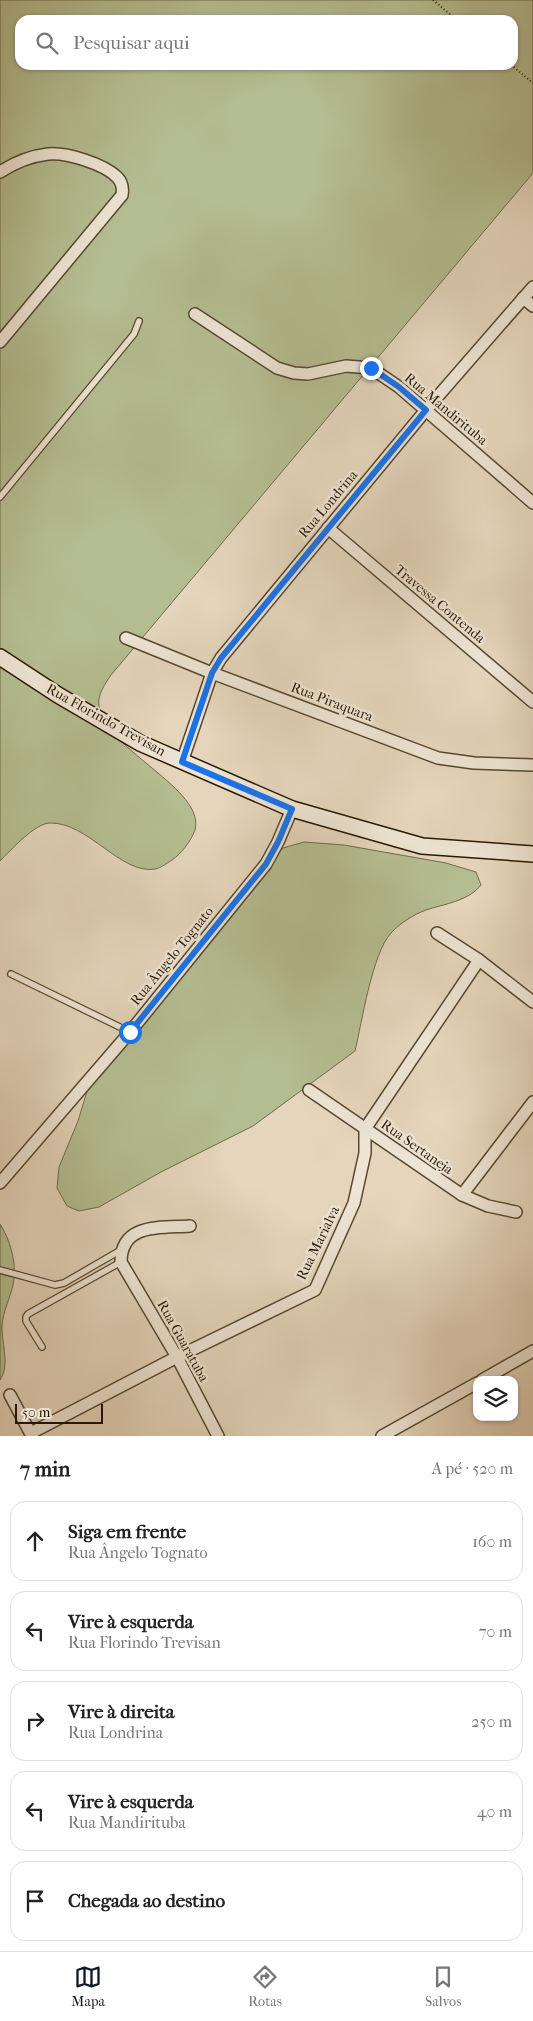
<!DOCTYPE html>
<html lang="pt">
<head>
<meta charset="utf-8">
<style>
  body { margin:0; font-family:"IM FELL French Canon",serif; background:#f2f2f2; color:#222 }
  .controls { position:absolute; right:15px; bottom:15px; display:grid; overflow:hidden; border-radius:10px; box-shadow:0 1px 4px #0004 }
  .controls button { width:45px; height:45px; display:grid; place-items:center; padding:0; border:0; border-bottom:1px solid #e0e0e0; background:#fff; color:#222; font:25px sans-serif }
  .scale { position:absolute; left:15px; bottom:12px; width:88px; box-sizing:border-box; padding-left:5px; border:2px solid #2a1902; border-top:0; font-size:14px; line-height:18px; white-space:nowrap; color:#2a1902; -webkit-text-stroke:4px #ede4d3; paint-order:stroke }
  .stop { position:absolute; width:15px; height:15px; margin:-11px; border:4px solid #1a73e8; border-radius:50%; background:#fff }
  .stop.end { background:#1a73e8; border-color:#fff; box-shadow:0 1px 5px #0008 }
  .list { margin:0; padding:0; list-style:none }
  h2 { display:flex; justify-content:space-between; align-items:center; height:65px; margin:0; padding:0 20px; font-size:21px }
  h2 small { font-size:16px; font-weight:400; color:#767676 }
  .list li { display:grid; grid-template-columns:32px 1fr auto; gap:15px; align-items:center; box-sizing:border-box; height:80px; margin:0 10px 10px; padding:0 10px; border:1px solid #e0e0e0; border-radius:15px }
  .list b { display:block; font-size:19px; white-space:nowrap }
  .list p { margin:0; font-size:16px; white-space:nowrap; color:#767676 }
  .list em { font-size:16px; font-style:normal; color:#767676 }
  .icon { flex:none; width:28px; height:28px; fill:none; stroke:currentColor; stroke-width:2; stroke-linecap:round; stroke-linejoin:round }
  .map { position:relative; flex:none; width:533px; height:1436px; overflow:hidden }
  .search { position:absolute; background:#fff; box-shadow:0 1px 4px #0004; left:15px; right:15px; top:15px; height:55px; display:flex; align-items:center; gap:12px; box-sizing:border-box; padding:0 18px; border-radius:15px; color:#767676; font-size:19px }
  .sheet { height:515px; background:#fff }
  nav { display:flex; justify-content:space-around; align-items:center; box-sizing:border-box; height:70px; border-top:1px solid #e0e0e0; background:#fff; font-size:14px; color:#767676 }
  nav a { display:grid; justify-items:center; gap:2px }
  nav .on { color:#111827 }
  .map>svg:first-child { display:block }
  .green { fill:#b4bd91; stroke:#6f6b4a; fill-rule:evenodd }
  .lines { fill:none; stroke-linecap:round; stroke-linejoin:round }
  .lane-casing { stroke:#584830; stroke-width:8 }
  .street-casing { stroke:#584830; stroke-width:14 }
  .secondary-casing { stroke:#2a1902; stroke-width:18 }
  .path { stroke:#2a1902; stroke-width:2; stroke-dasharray:1 2.5; stroke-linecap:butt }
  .lane { stroke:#ede4d3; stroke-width:5.5 }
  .street { stroke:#ede4d3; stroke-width:11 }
  .secondary { stroke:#ede4d3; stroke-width:15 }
  .route { stroke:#1a73e8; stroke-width:6 }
  .labels { text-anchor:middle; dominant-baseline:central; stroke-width:5; stroke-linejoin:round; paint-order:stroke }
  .street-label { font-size:14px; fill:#2a1902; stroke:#ede4d3 }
</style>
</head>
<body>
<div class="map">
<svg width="533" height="1436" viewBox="0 0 533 1436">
  <rect width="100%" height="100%" fill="#e4d5bc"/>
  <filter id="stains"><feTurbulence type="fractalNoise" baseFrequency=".004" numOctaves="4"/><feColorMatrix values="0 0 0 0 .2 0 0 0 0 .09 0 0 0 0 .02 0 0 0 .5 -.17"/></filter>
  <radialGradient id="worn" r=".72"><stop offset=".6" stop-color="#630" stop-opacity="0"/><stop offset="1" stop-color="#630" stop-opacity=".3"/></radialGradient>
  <g class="green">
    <path d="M0,0H533V173L111,675C105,684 97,695 99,706C105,750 206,789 195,830C191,841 181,854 172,860C167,863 161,868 155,869C121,875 88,822 50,823C35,823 10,851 0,861ZM20,20H513V65H20Z"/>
    <path d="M304,842L344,845L446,863L476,872L481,885C469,901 444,904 426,910C413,915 400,923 391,933C372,954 362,1022 355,1051L253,1126L161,1172L99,1207L79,1211L67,1206L57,1188L59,1167L78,1121L88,1088L258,872L283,848Z"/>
    <path d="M0,1224C10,1240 16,1260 14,1279C12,1296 2,1311 2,1328C2,1345 10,1365 0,1380Z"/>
  </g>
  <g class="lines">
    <g class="lane-casing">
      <g id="lane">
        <path d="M0,497L134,334L139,321"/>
        <path d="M11,974L130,1032"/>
        <path d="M0,1270L55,1285L64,1283L121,1250"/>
        <path d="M42,1347L26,1321V1317L28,1314L121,1262"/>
      </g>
    </g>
    <g class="street-casing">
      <g id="street">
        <path d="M0,172C14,163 31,156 48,154C66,152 104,164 117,177C122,182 123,189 122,195L0,342"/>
        <path d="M523,298L533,306"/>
        <path d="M195,314L277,368L294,373L308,374L346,366L371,368L399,387L533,503"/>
        <path d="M328,528L533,702"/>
        <path d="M126,638L212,673L438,758L474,763L533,765"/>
        <path d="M182,762L212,673L221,658L426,410L533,287"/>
        <path d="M437,933L479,960L533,1002"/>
        <path d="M309,1090L462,1195L488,1206L516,1212"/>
        <path d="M0,1183L130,1032L266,864L278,842L292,809"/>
        <path d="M462,1195L533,1102"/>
        <path d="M190,1226C160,1228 121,1223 121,1262L177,1357L218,1436"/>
        <path d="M482,1380L533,1351"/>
        <path d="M10,1395L32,1436"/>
        <path d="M31,1433L177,1357L315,1290L354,1203L365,1153V1129L479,960"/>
        <path d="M382,1436L477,1383"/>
      </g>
    </g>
    <g class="secondary-casing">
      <path id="secondary" d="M0,657L58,695L140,743L292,809L422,846L533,854"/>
    </g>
    <g class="path">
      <path d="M433,0L457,20"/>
      <path d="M511,65L533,83"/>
    </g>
    <use href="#lane" class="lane"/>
    <use href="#street" class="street"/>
    <use href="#secondary" class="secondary"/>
  </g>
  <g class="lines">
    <path class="route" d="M130,1032L266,864L278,842L292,809L182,762L212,673L221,658L426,410L399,387L371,368"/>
  </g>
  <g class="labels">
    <g class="street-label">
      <text transform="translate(446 409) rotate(40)">Rua Mandirituba</text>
      <text transform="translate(328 504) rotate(-50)">Rua Londrina</text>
      <text transform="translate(440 604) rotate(40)">Travessa Contenda</text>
      <text transform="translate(332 702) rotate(21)">Rua Piraquara</text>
      <text transform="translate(106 720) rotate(29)">Rua Florindo Trevisan</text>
      <text transform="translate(172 956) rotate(-51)">Rua Ângelo Tognato</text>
      <text transform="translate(417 1147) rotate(35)">Rua Sertaneja</text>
      <text transform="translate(318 1243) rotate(-64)">Rua Marialva</text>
      <text transform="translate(183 1341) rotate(61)">Rua Guaratuba</text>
    </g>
  </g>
  <rect width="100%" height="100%" filter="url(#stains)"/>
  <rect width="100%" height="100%" fill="url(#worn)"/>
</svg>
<div class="controls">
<button><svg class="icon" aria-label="layers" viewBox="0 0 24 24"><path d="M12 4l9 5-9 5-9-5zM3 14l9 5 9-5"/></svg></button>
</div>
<div class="scale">50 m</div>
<div class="stop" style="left:130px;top:1032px"></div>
<div class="stop end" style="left:371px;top:368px"></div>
<div class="search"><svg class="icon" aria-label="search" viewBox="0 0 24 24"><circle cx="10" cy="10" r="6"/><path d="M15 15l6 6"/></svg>Pesquisar aqui</div>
</div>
<section class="sheet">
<h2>7 min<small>A pé · 520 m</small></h2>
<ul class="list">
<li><svg class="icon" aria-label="ahead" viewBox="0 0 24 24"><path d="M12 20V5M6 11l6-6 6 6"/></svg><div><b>Siga em frente</b><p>Rua Ângelo Tognato</p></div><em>160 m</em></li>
<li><svg class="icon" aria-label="left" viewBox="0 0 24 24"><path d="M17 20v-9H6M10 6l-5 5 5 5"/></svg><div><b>Vire à esquerda</b><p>Rua Florindo Trevisan</p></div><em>70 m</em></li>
<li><svg class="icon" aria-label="right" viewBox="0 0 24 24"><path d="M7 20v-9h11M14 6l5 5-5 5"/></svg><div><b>Vire à direita</b><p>Rua Londrina</p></div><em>250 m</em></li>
<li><svg class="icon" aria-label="left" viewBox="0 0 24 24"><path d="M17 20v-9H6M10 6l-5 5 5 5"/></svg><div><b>Vire à esquerda</b><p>Rua Mandirituba</p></div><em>40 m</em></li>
<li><svg class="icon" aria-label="arrive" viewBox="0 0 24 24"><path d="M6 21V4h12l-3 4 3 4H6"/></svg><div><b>Chegada ao destino</b></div></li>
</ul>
</section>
<nav>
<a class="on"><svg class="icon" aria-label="map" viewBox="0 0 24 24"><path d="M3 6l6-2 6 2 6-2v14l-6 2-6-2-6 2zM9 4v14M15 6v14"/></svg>Mapa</a>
<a><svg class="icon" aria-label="directions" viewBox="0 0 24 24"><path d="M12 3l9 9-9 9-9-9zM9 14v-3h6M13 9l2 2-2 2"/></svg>Rotas</a>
<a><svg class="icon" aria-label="saved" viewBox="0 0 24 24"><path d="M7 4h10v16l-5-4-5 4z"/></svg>Salvos</a>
</nav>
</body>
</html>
